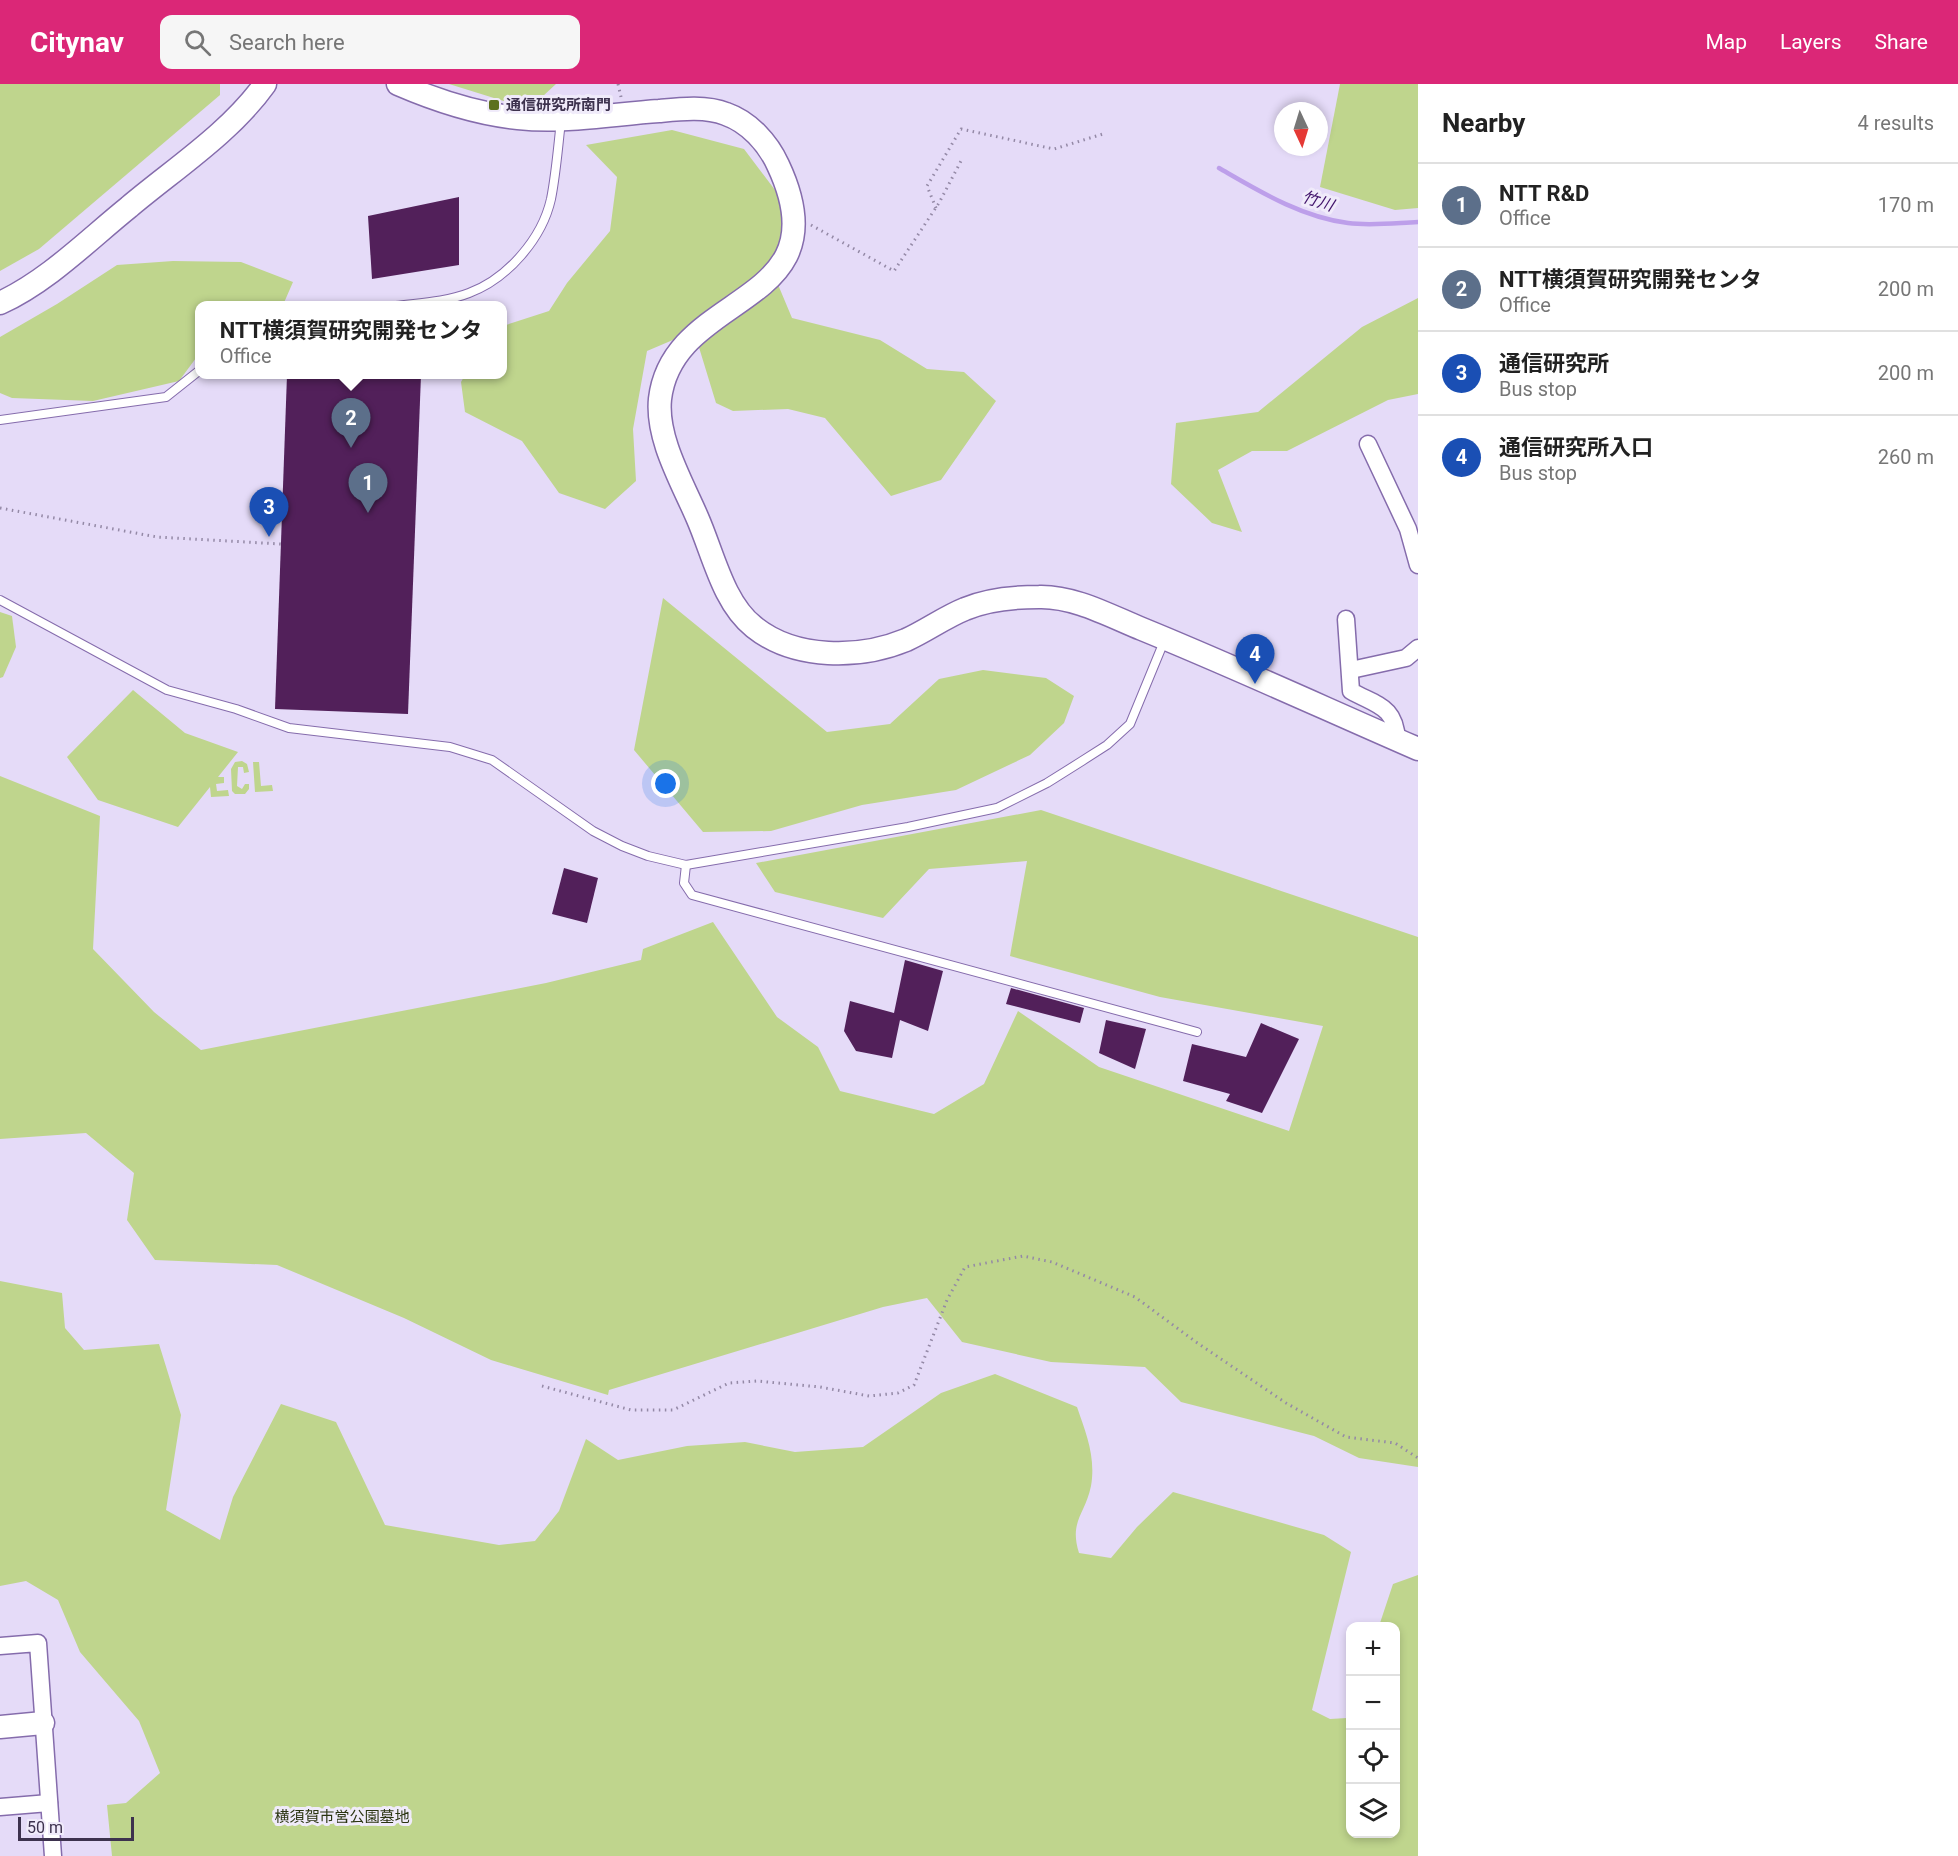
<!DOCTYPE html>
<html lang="en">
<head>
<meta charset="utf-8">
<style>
  body { margin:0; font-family:Roboto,"Noto Sans JP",sans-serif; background:#f6f6f6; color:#222 }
  .controls { position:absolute; right:18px; bottom:18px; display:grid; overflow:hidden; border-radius:12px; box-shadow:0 3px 9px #0003 }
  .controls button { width:54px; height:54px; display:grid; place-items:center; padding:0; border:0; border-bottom:2px solid #e0e0e0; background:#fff; color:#222; font:30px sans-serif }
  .compass { position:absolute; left:1274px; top:18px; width:54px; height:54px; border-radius:50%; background:#fff; box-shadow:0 3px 9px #0003; rotate:176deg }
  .scale { position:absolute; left:18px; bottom:15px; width:116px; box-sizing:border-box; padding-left:6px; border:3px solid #3d324e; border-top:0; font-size:16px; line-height:21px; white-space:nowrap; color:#3d324e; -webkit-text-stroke:4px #f0ebfa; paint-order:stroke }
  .you { position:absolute; left:666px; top:700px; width:21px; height:21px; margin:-15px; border:4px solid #fff; border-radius:50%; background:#1a73e8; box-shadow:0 0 0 9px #1a73e833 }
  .badge { display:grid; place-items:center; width:39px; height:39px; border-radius:50%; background:#db2777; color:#fff; font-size:20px; font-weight:700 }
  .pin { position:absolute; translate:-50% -50px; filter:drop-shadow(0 2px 3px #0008) }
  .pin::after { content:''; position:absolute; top:32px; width:21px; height:18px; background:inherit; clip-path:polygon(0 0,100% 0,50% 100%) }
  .popup { position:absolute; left:195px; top:217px; width:312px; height:78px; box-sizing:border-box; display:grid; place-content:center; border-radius:12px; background:#fff; filter:drop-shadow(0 2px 4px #0005); font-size:20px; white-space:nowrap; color:#767676 }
  .popup b { font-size:22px; color:#222 }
  .popup::after { content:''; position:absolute; left:50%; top:100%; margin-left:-12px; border:12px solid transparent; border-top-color:#fff }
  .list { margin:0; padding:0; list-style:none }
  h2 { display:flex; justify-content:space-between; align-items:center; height:78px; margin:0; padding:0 24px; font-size:26px }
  h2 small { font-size:20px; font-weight:400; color:#767676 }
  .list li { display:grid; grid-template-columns:39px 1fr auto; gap:18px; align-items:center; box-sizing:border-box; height:84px; padding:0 24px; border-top:2px solid #e0e0e0 }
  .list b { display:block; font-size:22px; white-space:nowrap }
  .list p { margin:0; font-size:20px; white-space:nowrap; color:#767676 }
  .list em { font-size:20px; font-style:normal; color:#767676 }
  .icon { flex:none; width:33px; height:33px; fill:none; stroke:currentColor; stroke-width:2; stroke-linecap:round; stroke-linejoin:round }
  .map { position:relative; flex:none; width:1418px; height:1772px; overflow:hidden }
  header { display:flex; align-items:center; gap:36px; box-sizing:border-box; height:84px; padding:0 30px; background:#db2777; color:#fff }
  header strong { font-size:28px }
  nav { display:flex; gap:33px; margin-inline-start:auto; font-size:21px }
  .search { width:420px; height:54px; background:#f6f6f6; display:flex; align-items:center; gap:15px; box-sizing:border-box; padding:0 21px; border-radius:12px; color:#767676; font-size:22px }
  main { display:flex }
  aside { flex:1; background:#fff }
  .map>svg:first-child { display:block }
  .green { fill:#bfd58d }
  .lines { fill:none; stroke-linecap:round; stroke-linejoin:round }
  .stream { stroke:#bd9fea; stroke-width:4.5 }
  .building { fill:#52205a }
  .lane-casing { stroke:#856cac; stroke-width:10 }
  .street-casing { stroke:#856cac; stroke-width:19 }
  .secondary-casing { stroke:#856cac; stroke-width:25 }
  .path { stroke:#9489a6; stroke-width:3; stroke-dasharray:1.5 4.5; stroke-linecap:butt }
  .lane { stroke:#fff; stroke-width:8 }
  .street { stroke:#fff; stroke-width:16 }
  .secondary { stroke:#fff; stroke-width:22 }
  .poi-dot { fill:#5c701e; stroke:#f0ebfa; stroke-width:2 }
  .labels { text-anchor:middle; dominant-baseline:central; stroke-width:6; stroke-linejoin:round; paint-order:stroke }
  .poi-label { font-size:15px; font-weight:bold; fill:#3d324e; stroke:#f0ebfa; text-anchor:start }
  .park-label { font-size:15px; fill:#2b3512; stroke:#f0ebfa }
  .water-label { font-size:16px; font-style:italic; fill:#40126a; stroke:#f0ebfa }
</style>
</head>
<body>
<header>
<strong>Citynav</strong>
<div class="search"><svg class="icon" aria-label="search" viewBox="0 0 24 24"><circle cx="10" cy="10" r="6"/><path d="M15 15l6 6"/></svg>Search here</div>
<nav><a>Map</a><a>Layers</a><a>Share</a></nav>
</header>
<main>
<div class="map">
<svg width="1418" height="1772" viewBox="0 0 1418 1772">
  <rect width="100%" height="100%" fill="#e5dbf8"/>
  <g class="green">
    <path d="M0,0H220V11L39,165L0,187Z"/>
    <path d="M449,0H556L529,25Z"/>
    <path d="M1340,0H1418V124L1395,126L1320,103Z"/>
    <path d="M672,46L744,65L778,110L787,157L774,191L792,234L880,256L927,285L964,288L996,317L941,396L891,412L825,334L788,325L733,327L716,319L694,247L647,267L633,345L636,397L605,425L559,409L522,357L465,328L461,298L465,291L502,290L503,242L549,227L567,199L610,147L617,93L586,61Z"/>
    <path d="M173,177L241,178L293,198L283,221L200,222L199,270L179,297L93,317L12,314L0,309V253L57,220L117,181Z"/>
    <path d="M1418,214V310L1388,316L1287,367H1252L1218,386L1242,448L1212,439L1171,400L1176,339L1258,328L1362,243Z"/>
    <path d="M663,514L827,648L890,640L939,595L983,586L1046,594L1074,612L1064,639L1030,671L956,706L862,721L771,747L703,748L634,666Z"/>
    <path d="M0,528L12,532L16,563L3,593L0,594Z"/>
    <path d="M133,606L185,649L238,668L218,693H224V699L216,700L217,707L228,706L229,712L211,713L210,703L178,743L98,716L67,673Z"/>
    <path d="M242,677L247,680L249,688L244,689L243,683H238L237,702L242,705L245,700H249V705L245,710H235L232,707L231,685L235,678Z"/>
    <path d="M253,678H259L261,702L272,701L273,707L255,708Z"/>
    <path d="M0,692L100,732L93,865L154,928L201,966L546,899L641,876L643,865L713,838L777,933L818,963L840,1007L934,1030L984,1000L1018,927L1099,983L1289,1047L1323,942L1160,913L1010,872L1027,777L929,785L883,834L775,808L756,779L1041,726L1418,853V1383L1359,1374L1314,1352L1181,1318L1145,1283L1051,1278L962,1258L927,1214L883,1223L609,1306L608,1311L491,1276L404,1234L277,1181L155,1176L127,1136L134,1089L86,1049L0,1055Z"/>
    <path d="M0,1197L62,1209L65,1244L84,1266L159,1260L181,1331L166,1426L220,1456L233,1413L281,1320L336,1338L385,1441L499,1461L535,1457L559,1427L586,1355L618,1376L687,1362L745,1358L795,1368L863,1363L941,1309L995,1290L1077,1323C1086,1349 1096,1373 1091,1402C1085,1431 1069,1437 1079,1469L1111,1474L1137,1443L1173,1408L1324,1451L1351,1468L1312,1626L1330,1635L1347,1634L1350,1624V1750H1396V1542H1379L1393,1500L1418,1491V1772H112L107,1721L126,1719L160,1689L139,1637L80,1568L58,1516L26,1497L0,1502Z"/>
  </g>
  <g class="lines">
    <path class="stream" d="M1219,84C1259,107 1301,133 1348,139C1370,142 1395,139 1418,138"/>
  </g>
  <g class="building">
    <path d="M459,113V181L372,195L368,132Z"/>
    <path d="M287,291H421L408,630L275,625Z"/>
    <path d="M564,784L598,794L587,839L552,830Z"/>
    <path d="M905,876L943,887L928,947L900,936L892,974L856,967L844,947L850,917L894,929Z"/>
    <path d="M1011,904L1084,924L1080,939L1006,920Z"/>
    <path d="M1106,936L1146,945L1135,985L1099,969Z"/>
    <path d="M1261,939L1299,955L1262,1029L1226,1017L1230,1010L1183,997L1192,960L1246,973Z"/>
  </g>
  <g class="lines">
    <g class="lane-casing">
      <g id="lane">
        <path d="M396,222C420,219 446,218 469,209C507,195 542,155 551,115C556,90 558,63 561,37"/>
        <path d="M0,336L166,313L200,286"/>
        <path d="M0,516L167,606L236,625L289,644L450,663L492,676L593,747L622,762L648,772L686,781L908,743L997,724L1047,699L1082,677L1107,661L1130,640L1165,555"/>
        <path d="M686,781L684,799L692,811L1197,948"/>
      </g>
    </g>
    <g class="street-casing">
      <g id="street">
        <path d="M1368,360L1408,445L1418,481"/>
        <path d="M1346,535L1351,607C1378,622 1395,622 1397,656"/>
        <path d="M1351,586L1406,574L1418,564"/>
        <path d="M0,1562L38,1559L53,1772"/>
        <path d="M0,1723L49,1719"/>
      </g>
    </g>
    <g class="secondary-casing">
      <g id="secondary">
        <path d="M398,0C435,16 477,30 518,34C565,39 613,30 659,27C680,25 706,22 726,30C749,38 768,59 778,81C846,225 673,205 660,315C656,354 682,398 697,433C713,469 723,519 754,543C795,576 860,575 906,556C926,547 945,533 965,525C988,515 1014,513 1039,513C1074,512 1110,532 1142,545C1235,583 1326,625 1418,665"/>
        <path d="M0,219C48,197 88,156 129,123C174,85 230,49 265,0"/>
        <path d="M0,1643L43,1639"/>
      </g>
    </g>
    <g class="path">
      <path d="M618,0L621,13"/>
      <path d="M936,124L927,102L961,45L1054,65L1103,50"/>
      <path d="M811,141L894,187L939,119L961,77"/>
      <path d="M0,424L157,453L281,460"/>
      <path d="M542,1302L631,1326H673L729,1299L757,1297L820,1303L869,1312L898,1309L914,1301L947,1216L965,1183L1023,1172L1052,1178L1135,1213L1196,1258L1286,1319L1346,1353L1395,1359L1418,1374"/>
    </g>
    <use href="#lane" class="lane"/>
    <use href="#street" class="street"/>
    <use href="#secondary" class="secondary"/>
  </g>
  <rect class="poi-dot" x="488" y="15" width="12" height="12" rx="3"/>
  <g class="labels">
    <g class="poi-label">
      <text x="506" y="21">通信研究所南門</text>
    </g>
    <g class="park-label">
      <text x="342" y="1733">横須賀市営公園墓地</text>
    </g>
    <g class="water-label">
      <text transform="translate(1318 117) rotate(18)">竹川</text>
    </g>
  </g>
</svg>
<div class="controls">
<button>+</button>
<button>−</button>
<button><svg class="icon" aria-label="locate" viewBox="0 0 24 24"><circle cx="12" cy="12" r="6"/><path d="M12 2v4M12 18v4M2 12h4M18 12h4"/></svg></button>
<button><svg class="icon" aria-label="layers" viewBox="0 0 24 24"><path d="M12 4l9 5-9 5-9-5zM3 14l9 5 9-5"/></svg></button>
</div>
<svg class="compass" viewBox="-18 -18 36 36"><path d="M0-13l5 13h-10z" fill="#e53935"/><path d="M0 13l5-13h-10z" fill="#767676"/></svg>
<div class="scale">50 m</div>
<div class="you"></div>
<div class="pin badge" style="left:368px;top:429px;background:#5c6f8a">1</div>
<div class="pin badge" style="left:351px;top:364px;background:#5c6f8a">2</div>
<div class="popup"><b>NTT横須賀研究開発センタ</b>Office</div>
<div class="pin badge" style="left:269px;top:453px;background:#1a4fb4">3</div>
<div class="pin badge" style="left:1255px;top:600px;background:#1a4fb4">4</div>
</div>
<aside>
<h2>Nearby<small>4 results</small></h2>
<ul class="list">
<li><span class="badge" style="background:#5c6f8a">1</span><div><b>NTT R&amp;D</b><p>Office</p></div><em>170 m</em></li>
<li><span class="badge" style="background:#5c6f8a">2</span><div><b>NTT横須賀研究開発センタ</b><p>Office</p></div><em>200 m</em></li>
<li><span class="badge" style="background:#1a4fb4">3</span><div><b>通信研究所</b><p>Bus stop</p></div><em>200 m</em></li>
<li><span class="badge" style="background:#1a4fb4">4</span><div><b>通信研究所入口</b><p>Bus stop</p></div><em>260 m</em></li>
</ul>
</aside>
</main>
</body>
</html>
